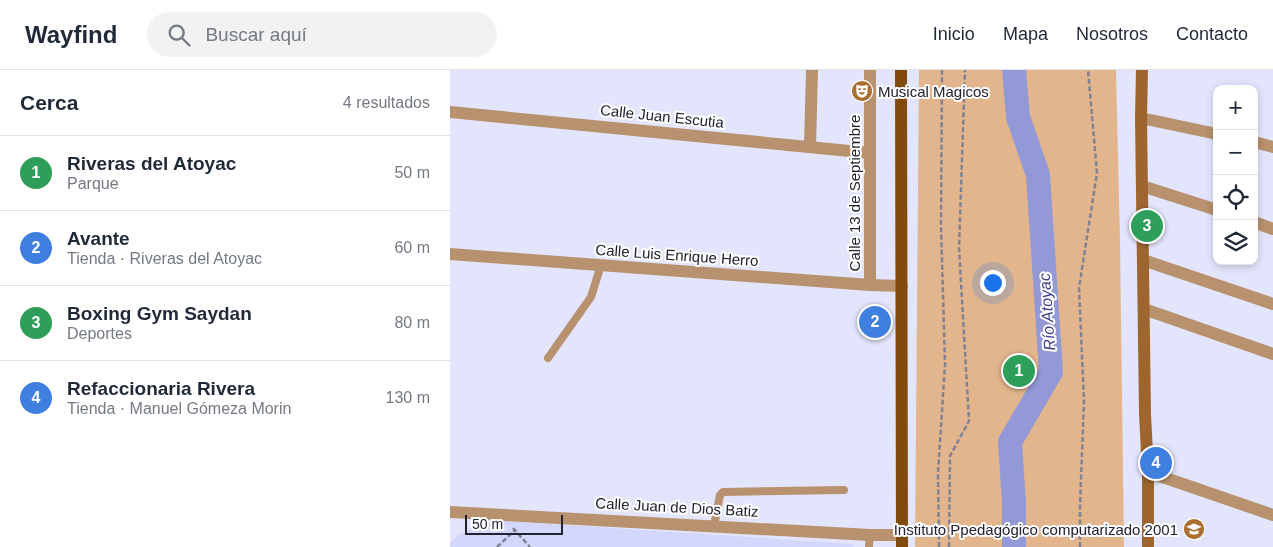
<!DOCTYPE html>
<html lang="es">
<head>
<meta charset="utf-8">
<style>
  body { margin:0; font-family:Arial,sans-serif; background:#f2f2f3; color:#1f2937 }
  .controls { position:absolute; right:15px; top:15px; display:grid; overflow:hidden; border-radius:10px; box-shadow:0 2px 8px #0003 }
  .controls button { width:45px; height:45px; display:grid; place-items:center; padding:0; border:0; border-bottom:1px solid #e0e1e3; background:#fff; color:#1f2937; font:25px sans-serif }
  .scale { position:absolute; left:15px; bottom:12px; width:98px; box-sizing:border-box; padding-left:5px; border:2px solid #21222d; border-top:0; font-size:14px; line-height:18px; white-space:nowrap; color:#21222d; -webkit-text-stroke:4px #fff; paint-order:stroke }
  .you { position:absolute; left:542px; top:212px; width:18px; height:18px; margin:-12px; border:4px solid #fff; border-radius:50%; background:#1a73e8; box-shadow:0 0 0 8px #1a73e833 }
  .badge { display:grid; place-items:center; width:32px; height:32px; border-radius:50%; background:#b45309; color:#fff; font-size:16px; font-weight:700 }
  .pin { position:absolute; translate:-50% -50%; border:2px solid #fff; box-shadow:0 1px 5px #0006 }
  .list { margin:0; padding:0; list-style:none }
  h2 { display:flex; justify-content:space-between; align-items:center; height:65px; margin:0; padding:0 20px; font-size:21px }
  h2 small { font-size:16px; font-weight:400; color:#747a83 }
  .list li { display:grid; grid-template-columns:32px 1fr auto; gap:15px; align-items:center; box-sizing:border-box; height:75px; padding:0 20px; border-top:1px solid #e0e1e3 }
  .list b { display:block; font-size:19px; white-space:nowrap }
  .list p { margin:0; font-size:16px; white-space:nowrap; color:#747a83 }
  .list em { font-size:16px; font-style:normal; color:#747a83 }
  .icon { flex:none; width:28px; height:28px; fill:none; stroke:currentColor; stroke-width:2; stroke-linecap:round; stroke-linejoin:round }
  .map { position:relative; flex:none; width:823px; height:477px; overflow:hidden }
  header { display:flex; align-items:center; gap:30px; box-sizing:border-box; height:70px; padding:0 25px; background:#fff; border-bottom:1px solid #e0e1e3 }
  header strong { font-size:24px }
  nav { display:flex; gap:28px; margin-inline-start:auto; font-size:18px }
  .search { width:350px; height:45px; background:#f2f2f3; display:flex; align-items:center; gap:12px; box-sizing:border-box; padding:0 18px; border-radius:28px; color:#747a83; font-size:19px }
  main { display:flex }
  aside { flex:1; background:#fff }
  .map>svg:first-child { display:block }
  .built { fill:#d2d7fb }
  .green { fill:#e3b58d }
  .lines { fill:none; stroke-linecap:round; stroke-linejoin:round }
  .river { stroke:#9399d6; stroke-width:24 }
  .path { stroke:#808293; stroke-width:2.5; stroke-dasharray:5 2.5; stroke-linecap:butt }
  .lane { stroke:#b8916e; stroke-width:8 }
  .street { stroke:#b8916e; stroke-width:12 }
  .secondary { stroke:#9e662e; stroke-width:12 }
  .primary { stroke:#814b0d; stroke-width:12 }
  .labels { text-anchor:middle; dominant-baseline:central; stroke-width:4; stroke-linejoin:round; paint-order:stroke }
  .poi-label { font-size:15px; fill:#21222d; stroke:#fff; text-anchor:start }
  .street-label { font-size:15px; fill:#21222d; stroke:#fff }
  .water-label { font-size:16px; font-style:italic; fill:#3f3f88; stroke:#fff }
</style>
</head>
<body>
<header>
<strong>Wayfind</strong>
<div class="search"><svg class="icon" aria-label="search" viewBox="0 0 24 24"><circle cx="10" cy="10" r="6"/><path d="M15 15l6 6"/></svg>Buscar aquí</div>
<nav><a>Inicio</a><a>Mapa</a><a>Nosotros</a><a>Contacto</a></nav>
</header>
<main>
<aside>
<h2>Cerca<small>4 resultados</small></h2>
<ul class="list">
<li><span class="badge" style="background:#2e9e5b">1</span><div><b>Riveras del Atoyac</b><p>Parque</p></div><em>50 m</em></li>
<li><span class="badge" style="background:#3f7fe0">2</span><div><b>Avante</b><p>Tienda · Riveras del Atoyac</p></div><em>60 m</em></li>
<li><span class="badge" style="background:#2e9e5b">3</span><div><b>Boxing Gym Saydan</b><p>Deportes</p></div><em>80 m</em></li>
<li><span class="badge" style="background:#3f7fe0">4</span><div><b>Refaccionaria Rivera</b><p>Tienda · Manuel Gómeza Morin</p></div><em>130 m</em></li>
</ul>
</aside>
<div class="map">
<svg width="823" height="477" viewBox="0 0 823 477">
  <rect width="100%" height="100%" fill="#e2e5fc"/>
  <path class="built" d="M55,451L403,474V477H0V473L9,465L33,453Z"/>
  <path class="green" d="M469,0H666L670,172L674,477H465Z"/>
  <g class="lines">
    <path class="river" d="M564,477V434L560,372L601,302L588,105L568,47L564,0"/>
    <g class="path">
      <path d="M63,458L80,477"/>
      <path d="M47,477L65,460"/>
      <path d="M489,477L488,403L495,294L491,156L492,0"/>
      <path d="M499,477L500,386L519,351L509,178L515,0"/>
      <path d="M630,477V436L634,331L629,218L647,103L638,0"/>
    </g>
    <g class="lane">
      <path d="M98,288L141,227L151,195"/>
      <path d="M264,456L270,425L273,422L394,420"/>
      <path d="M419,477L420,465"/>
    </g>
    <g class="street">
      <path d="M0,42L420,83"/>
      <path d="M691,48L767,64"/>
      <path d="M804,72L823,77"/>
      <path d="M360,77L362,0"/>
      <path d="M692,116L767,140"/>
      <path d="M804,152L823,159"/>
      <path d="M0,184L420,215L452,216"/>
      <path d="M693,190L823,234"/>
      <path d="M420,215V0"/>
      <path d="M694,239L823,284"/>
      <path d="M698,402L823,445"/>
      <path d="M0,442L420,465H452"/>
    </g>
    <path class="secondary" d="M692,0L691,48L695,344L698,402V477"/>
    <path class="primary" d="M451,0L452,477"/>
  </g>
  <defs>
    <g id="theatre-disc" transform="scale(1.125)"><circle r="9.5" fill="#ac6f32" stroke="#fff"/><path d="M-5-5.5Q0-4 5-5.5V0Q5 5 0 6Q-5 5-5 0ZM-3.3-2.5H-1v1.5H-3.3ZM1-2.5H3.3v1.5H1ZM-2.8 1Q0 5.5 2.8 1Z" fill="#fff"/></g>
    <g id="university-disc" transform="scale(1.125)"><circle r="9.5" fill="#ac6f32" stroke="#fff"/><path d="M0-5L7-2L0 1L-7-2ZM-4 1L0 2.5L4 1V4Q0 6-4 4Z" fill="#fff"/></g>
  </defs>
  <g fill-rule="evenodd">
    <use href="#theatre-disc" x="412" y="21"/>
    <use href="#university-disc" x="744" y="459"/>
  </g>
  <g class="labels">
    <g class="poi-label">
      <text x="428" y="21">Musical Magicos</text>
      <text x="728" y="459" text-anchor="end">Instituto Ppedagógico computarizado 2001</text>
    </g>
    <g class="street-label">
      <text transform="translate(212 46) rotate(6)">Calle Juan Escutia</text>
      <text transform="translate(404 123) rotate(-90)">Calle 13 de Septiembre</text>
      <text transform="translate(227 185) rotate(4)">Calle Luis Enrique Herro</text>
      <text transform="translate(227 437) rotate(3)">Calle Juan de Dios Batiz</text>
    </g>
    <g class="water-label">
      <text transform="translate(597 242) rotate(-94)">Río Atoyac</text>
    </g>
  </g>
</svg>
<div class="controls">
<button>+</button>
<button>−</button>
<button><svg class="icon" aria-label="locate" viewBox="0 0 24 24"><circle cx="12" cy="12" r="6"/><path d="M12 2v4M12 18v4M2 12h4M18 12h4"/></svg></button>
<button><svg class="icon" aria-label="layers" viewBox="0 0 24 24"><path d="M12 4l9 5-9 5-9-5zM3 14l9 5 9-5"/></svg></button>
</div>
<div class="scale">50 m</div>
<div class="you"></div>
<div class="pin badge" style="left:569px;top:301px;background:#2e9e5b">1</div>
<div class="pin badge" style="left:425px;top:252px;background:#3f7fe0">2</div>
<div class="pin badge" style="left:697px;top:156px;background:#2e9e5b">3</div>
<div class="pin badge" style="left:706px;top:393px;background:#3f7fe0">4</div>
</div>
</main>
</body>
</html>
